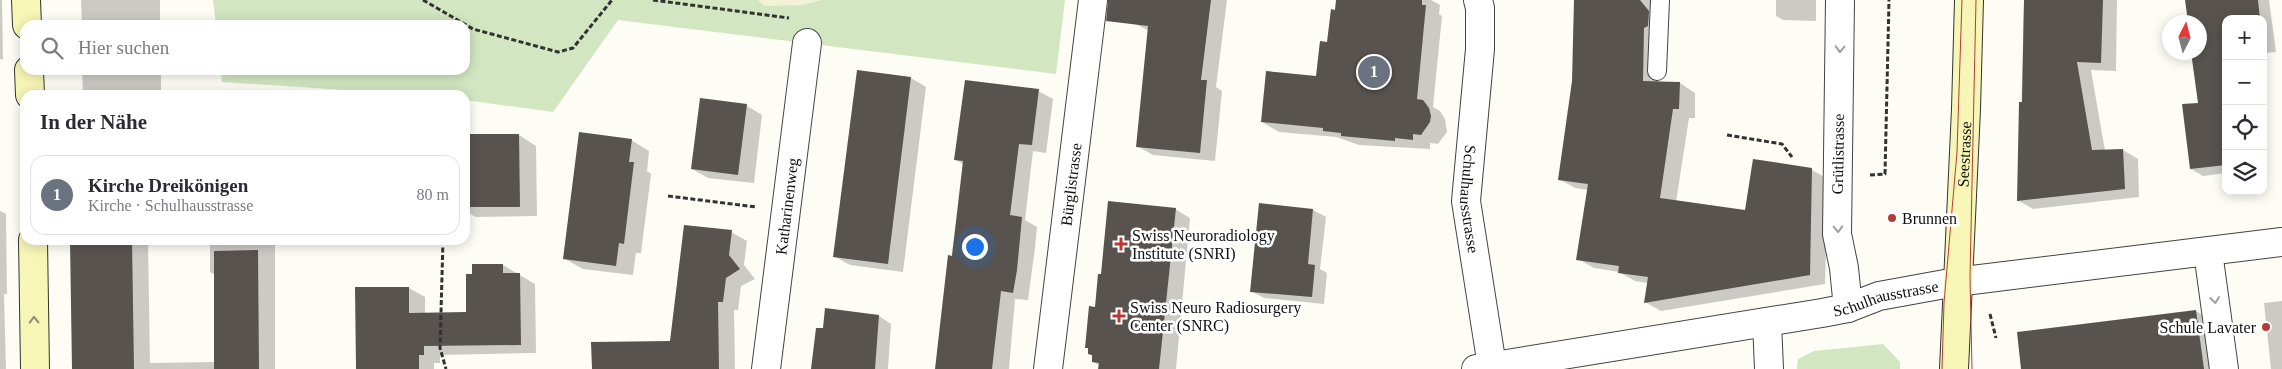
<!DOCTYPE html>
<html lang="de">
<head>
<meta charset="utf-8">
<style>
  body { margin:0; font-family:"Times New Roman",serif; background:#f2f2f3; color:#2b2b33 }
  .controls { position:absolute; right:15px; top:15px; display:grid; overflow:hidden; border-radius:10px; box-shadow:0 2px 12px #0003 }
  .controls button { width:45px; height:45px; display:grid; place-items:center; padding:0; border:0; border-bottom:1px solid #e1e1e2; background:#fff; color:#2b2b33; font:25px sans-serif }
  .compass { position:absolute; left:2162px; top:15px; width:45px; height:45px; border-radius:50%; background:#fff; box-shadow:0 2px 12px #0003; rotate:6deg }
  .you { position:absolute; left:974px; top:246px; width:18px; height:18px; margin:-12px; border:4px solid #fff; border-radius:50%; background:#1a73e8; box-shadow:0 0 0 8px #1a73e833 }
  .badge { display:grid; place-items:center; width:32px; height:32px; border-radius:50%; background:#b45309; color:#fff; font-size:16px; font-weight:700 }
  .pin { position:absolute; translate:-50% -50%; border:2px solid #fff; box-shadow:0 1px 5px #0006 }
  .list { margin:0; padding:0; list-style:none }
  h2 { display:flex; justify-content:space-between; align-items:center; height:65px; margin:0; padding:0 20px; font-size:21px }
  h2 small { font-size:16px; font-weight:400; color:#7c7c81 }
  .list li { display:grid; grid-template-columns:32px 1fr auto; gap:15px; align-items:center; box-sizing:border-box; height:80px; margin:0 10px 10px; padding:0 10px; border:1px solid #e1e1e2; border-radius:15px }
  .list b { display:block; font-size:19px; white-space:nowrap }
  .list p { margin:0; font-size:16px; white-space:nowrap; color:#7c7c81 }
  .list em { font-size:16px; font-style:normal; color:#7c7c81 }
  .icon { flex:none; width:28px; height:28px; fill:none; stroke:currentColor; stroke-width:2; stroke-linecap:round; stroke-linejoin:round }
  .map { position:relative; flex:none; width:2282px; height:369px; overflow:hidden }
  .search { position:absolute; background:#fff; box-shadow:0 2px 12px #0003; left:20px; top:20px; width:450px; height:55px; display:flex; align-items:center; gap:12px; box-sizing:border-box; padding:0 18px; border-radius:15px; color:#7c7c81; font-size:19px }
  .panel { position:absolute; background:#fff; box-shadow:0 2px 12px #0003; left:20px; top:90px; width:450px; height:155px; border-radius:15px }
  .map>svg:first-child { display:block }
  .farmland { fill:#f2f2d7 }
  .green { fill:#d1e6c1 }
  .shadow { fill:#0003 }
  .building { fill:#58534e }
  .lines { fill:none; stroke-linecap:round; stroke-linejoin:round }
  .lane-casing { stroke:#434343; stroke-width:20 }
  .street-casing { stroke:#434343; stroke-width:30 }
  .secondary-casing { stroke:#323232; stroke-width:30 }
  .path { stroke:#323232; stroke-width:3; stroke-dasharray:5 2.5; stroke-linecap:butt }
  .lane { stroke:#fff; stroke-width:18 }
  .street { stroke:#fff; stroke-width:28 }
  .secondary { stroke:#f7f6b7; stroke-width:28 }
  .tram { stroke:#b33c36; stroke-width:1 }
  .oneway { stroke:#9f9f9f }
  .oneway2 { stroke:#8f8e6c }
  .poi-dot { fill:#b33c36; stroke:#fff; stroke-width:2 }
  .labels { text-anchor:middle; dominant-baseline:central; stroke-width:5; stroke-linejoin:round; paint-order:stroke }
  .street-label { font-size:16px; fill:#101010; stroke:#fff }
  .poi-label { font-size:16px; fill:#101010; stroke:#fff; text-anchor:start }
</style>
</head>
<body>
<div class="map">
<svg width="2282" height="369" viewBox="0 0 2282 369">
  <rect width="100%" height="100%" fill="#fefdf5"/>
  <path class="farmland" d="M758,0H822L801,5L765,6Z"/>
  <g class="green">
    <path d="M213,0H758L765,6L801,5L822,0H1065L1056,74L618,20L553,112L465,100V95H422L222,82L221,70H465V25H216Z"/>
    <path d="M1883,344L1900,362V369H1797L1798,359L1814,351Z"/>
  </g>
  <g class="shadow">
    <path d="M0,0H2L3,59H0Z"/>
    <path d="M81,0H160V25H82Z"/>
    <path d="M1139,0H1227L1216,87L1222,91L1215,161L1153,155L1137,146L1149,31L1136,24Z"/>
    <path d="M1337,0H1431L1440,5L1439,14L1442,16L1433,107L1440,111L1445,119L1447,132L1438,144L1430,143V149L1359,145L1336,137L1279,132L1262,122L1317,77L1328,44Z"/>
    <path d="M1576,0H1660L1658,83H1680L1695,93V118H1689L1676,202L1746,212L1754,161L1812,170L1828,179L1825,284L1661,311L1645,302L1648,283L1635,281L1619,272L1594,268L1578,259L1588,190L1575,188L1559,179L1574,81Z"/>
    <path d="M1776,0H1816V21L1783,20L1776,16Z"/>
    <path d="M2024,0H2117L2116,71L2091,70L2105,151L2123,150L2138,159L2139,197L2033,209L2019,201Z"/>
    <path d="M2186,0H2269L2276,52L2263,53V19H2226V173L2203,176L2191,169L2199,104L2200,22H2189Z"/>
    <path d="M82,70H161V95H83Z"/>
    <path d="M911,78L926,87L903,272L850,265L834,256Z"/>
    <path d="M1038,91L1053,99L1046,153L1033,151L1025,220L1037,227L1035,248L1028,300L1015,299L1009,369H936L964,165L955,159Z"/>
    <path d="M747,106L762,115L754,183L708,178L692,169Z"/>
    <path d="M519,135L536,146L537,216L476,217L465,211V136Z"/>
    <path d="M631,140L649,151L647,171L651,174L641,253H636L633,275L583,269L565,259Z"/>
    <path d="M1260,205L1313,210L1326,217L1320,269L1327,273L1324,304L1264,298L1251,291Z"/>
    <path d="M1175,209L1190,218L1176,369H1100V366L1093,362V356L1089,354L1096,308Z"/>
    <path d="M0,211L6,214L7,294H4L6,369H0Z"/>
    <path d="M731,232L747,241L744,265L755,279L741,286L738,310H734L735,369H593L671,342Z"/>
    <path d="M72,240H148L150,363L215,362V275L210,272V240H275V369H74Z"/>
    <path d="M503,265L535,284L536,353L440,355V363H434V369H356V289L409,288L425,297V314L467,313L473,275Z"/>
    <path d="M2282,301V369H2271L2264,303Z"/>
    <path d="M2196,311L2211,320L2218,369H2022Z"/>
    <path d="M879,316L891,324L888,369H812L824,330Z"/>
  </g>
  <g class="building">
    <path d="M1108,0H1211L1201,80H1207L1200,153L1136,147L1148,26L1106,21Z"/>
    <path d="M1336,0H1422V5H1426L1417,99L1423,100L1429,108L1431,116L1430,122L1421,135L1413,134V140L1395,138V141L1341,136V133L1323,131V128L1261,122L1266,71L1316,76L1320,41L1327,42L1331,9L1335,10Z"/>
    <path d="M1574,0H1640L1649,11L1648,26L1644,28L1643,81L1680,82L1679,109H1673L1660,198L1745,210L1753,159L1812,168L1810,275L1644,303L1648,277L1618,273L1619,266L1576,260L1588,184L1558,180L1572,81Z"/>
    <path d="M2024,0H2103L2101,63L2077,62L2092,150L2123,149L2125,189L2017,201L2019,102H2022Z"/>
    <path d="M2185,0H2258L2260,19H2226V165L2190,169L2182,104L2198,103L2191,52H2200V22H2188Z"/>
    <path d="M857,70L911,77L888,264L833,257Z"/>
    <path d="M965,80L1039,89L1032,145L1019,144L1010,215L1022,217L1017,270L1013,293L1001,291L992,369H935L948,255L952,256L963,161L954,160Z"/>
    <path d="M700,98L747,104L738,175L691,169Z"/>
    <path d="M579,132L632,139L629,162H634L624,244L619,243L616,266L563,259Z"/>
    <path d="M465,134H519L520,207H465Z"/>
    <path d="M1108,201L1176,208L1159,369H1098L1099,363L1092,362V355L1088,354V348H1085L1089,306L1095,307L1098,274H1101Z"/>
    <path d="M1259,203L1313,209L1308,264L1315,265L1312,297L1250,292Z"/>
    <path d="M684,225L732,230L729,255L740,269L726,278L723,302H718L719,369H592L591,342L670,341Z"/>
    <path d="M70,240H132L134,369H72Z"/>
    <path d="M258,250L259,369H214V251Z"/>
    <path d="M472,264H503V273H520L521,345L424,346V355H419V369H356L355,287H409V313L466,312V274H472Z"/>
    <path d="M825,308L879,315L875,369H811L816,328H823Z"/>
    <path d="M2196,310L2204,369H2021L2017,332Z"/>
  </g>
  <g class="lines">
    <g class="lane-casing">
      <path id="lane" d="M1657,71L1660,0"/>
    </g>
    <g class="street-casing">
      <g id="street">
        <path id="s1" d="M1478,0L1480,8V49L1466,201L1492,366"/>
        <path d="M1840,0L1837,234L1844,268L1848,308"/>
        <path d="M2208,252L2224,369"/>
        <path d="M1767,322L1769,369"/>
        <path id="s2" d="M766,369L807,43"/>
        <path id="s3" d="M1048,369L1093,0"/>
        <path id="s4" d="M1476,369L1822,313L1848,308L1879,296L1956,282L2282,242"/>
      </g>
    </g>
    <g class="secondary-casing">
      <g id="secondary">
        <path d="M26,0L27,25"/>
        <path d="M29,70L30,95"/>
        <path d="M33,240L35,369"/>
        <path id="s5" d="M1954,369L1966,109L1969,0"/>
      </g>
    </g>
    <g class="path">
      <path d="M423,0L473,29L558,52L573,48L612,0"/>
      <path d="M653,0L789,18"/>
      <path d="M1727,135L1782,144L1792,157"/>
      <path d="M1870,175L1885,174L1889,0"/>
      <path d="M668,196L756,207"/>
      <path d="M443,240L440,348L446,369"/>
      <path d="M1990,314L1996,338"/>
    </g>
    <use href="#lane" class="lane"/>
    <use href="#street" class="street"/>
    <use href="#secondary" class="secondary"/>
    <g class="tram">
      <path d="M1942,369L1944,303L1957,152L1962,0"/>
      <path d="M1972,369L1970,277L1976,0"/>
    </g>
  </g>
  <defs><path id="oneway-chevron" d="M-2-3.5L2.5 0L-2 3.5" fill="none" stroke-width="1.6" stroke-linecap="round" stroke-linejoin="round" transform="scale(1.25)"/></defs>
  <g class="oneway">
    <use href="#oneway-chevron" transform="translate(1840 49) rotate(91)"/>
    <use href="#oneway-chevron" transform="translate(1838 229) rotate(88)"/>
    <use href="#oneway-chevron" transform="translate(2215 300) rotate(83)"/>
  </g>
  <use class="oneway2" href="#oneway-chevron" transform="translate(34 320) rotate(-91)"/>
  <g class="poi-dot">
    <circle cx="1892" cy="218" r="5"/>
    <path d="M1118.5 236.5h5v5h5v5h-5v5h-5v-5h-5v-5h5z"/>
    <path d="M1116.5 308.5h5v5h5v5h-5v5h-5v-5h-5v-5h5z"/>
    <circle cx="2266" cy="327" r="5"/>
  </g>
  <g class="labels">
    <g class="street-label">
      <text transform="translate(1838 154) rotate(-89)">Grütlistrasse</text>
      <text stroke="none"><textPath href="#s5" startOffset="215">Seestrasse</textPath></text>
      <text stroke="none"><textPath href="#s3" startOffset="186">Bürglistrasse</textPath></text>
      <text stroke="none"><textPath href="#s1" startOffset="200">Schulhausstrasse</textPath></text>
      <text stroke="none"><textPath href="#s2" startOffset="164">Katharinenweg</textPath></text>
      <text stroke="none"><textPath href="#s4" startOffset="416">Schulhausstrasse</textPath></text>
    </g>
    <g class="poi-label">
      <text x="1902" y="218">Brunnen</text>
      <text x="1132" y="235">Swiss Neuroradiology<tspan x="1132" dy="18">Institute (SNRI)</tspan></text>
      <text x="1130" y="307">Swiss Neuro Radiosurgery<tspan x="1130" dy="18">Center (SNRC)</tspan></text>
      <text x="2256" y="327" text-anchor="end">Schule Lavater</text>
    </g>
  </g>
</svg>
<div class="controls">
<button>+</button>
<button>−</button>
<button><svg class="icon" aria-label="locate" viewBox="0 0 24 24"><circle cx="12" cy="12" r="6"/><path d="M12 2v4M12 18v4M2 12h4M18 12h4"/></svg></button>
<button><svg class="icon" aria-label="layers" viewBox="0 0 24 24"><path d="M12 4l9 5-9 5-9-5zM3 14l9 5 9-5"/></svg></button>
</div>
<svg class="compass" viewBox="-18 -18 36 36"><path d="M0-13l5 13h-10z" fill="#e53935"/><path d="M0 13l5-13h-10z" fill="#7c7c81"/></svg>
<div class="you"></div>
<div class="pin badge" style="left:1374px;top:72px;background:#6b7280">1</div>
<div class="search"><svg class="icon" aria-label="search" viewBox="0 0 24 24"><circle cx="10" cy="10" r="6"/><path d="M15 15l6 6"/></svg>Hier suchen</div>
<section class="panel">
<h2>In der Nähe<small></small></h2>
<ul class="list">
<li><span class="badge" style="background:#6b7280">1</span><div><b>Kirche Dreikönigen</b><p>Kirche · Schulhausstrasse</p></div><em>80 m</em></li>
</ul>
</section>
</div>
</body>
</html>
